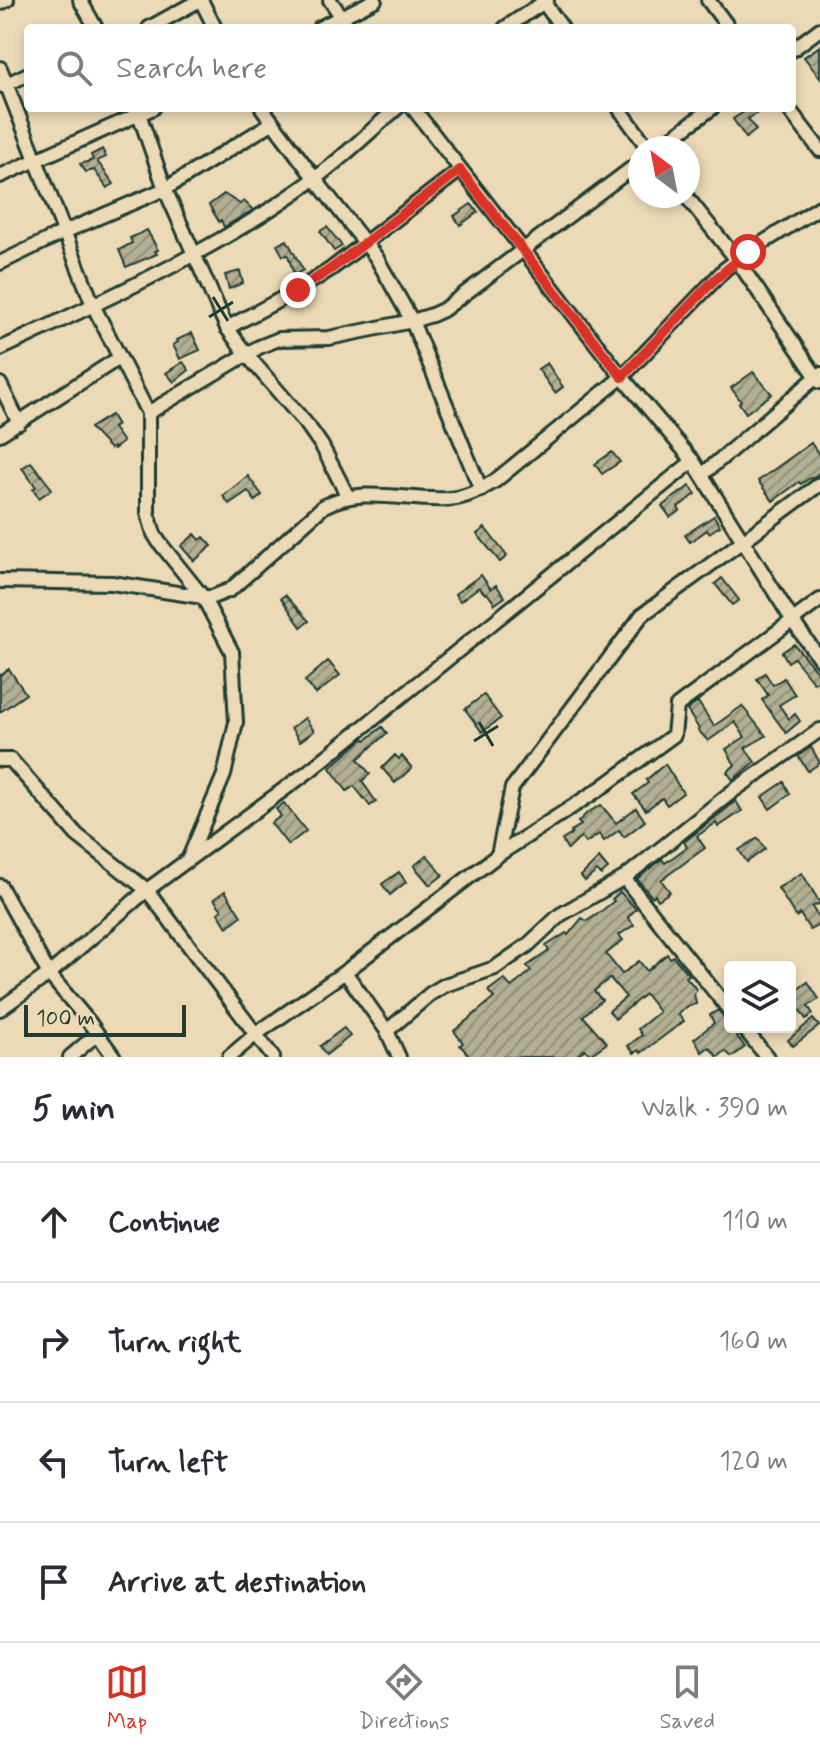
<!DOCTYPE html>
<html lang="en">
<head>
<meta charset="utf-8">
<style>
  body { margin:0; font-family:Mynerve,sans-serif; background:#f2f2f3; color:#2b2b33 }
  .controls { position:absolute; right:24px; bottom:24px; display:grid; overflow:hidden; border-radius:8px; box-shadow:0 4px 12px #0003 }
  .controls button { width:72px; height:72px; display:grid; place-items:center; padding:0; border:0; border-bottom:2px solid #e1e1e2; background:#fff; color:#2b2b33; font:40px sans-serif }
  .compass { position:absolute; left:628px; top:136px; width:72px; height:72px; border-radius:50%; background:#fff; box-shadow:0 4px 12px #0003; rotate:328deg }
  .scale { position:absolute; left:24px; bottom:20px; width:162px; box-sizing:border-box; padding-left:8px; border:4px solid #1f3d34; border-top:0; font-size:22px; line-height:28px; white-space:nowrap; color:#1f3d34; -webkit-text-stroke:6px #ecdab7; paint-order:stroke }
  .stop { position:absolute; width:24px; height:24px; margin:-18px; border:6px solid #d93025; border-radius:50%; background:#fff }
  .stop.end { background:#d93025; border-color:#fff; box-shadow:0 2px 8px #0008 }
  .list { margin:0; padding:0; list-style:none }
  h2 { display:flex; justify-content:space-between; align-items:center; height:104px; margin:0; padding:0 32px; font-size:34px }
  h2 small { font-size:26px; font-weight:400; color:#7c7c81 }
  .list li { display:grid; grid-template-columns:52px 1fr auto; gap:24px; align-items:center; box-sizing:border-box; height:120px; padding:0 32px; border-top:2px solid #e1e1e2 }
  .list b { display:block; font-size:30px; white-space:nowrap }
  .list em { font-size:26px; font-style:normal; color:#7c7c81 }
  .icon { flex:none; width:44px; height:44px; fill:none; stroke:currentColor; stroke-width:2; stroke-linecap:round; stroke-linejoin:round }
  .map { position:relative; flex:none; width:820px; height:1057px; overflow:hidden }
  .search { position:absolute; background:#fff; box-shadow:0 4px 12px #0003; left:24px; right:24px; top:24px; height:88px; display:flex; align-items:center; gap:20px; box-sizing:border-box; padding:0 28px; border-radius:8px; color:#7c7c81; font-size:30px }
  .sheet { height:584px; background:#fff }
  nav { display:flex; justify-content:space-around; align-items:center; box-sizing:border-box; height:112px; border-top:2px solid #e1e1e2; background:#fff; font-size:22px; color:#7c7c81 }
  nav a { display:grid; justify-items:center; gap:4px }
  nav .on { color:#d93025 }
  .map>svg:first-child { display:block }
  .building { fill:url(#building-hatch); stroke:#1f3d34; stroke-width:2 }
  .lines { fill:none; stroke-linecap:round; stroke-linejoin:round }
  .minor-casing { stroke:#1f3d34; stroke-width:18 }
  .minor { stroke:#ecdab7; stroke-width:12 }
  .route { stroke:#d93025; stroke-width:10 }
  .ticks { fill:none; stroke:#1f3d34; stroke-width:3 }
</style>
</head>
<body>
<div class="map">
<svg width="820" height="1057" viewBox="0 0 820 1057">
  <defs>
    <pattern id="building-hatch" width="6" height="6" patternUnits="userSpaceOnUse" patternTransform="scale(2)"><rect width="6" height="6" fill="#b3af93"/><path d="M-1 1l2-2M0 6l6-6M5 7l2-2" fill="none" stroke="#919079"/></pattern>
  </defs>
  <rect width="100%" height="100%" fill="#ecdab7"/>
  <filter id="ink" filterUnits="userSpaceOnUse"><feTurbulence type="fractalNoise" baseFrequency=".0125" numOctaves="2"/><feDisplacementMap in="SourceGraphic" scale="16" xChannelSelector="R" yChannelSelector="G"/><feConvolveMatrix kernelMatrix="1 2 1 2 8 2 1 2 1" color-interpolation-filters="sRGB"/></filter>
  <g filter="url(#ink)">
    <g class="building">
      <path d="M820,46V78L804,57Z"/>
      <path d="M750,108H765L748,119L756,130L746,138L733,119Z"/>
      <path d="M102,149L106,157L97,161L114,184L107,188L94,170L86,172L80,164L93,160L91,155Z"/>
      <path d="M224,194L240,204L244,201L253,210L224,227L221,220L219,222L209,205Z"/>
      <path d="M471,204L478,212L460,225L454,216Z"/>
      <path d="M327,227L342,246L334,251L320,231Z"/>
      <path d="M147,230L158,250L155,251L157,254L126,267L119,250L132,243L130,238Z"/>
      <path d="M287,240L303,270L294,275L288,255L283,256L277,245Z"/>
      <path d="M240,271L243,283L229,289L225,275Z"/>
      <path d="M192,333L200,350L180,359L173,345L178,342L177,340Z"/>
      <path d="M183,362L189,370L174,382L166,373Z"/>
      <path d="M547,363L563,387L555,393L538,369Z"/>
      <path d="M753,372L772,394L746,413L739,403L741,401L731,388Z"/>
      <path d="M111,415L117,425L113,428L123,442L114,449L113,447L110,449L90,428Z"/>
      <path d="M811,443L820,456V472L811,479L810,478L801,484L799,482L773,501L758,481Z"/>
      <path d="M612,452L620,462L602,474L595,464Z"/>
      <path d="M31,462L52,489L39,498L33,489L36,487L22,468Z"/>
      <path d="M248,476L262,495L255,501L248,491L229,504L223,496Z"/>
      <path d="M690,486L696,494L678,507L680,511L670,517L662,506Z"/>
      <path d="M714,516L720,526L709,533L707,530L690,542L685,535Z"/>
      <path d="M485,528L507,556L500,562L477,534Z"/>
      <path d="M195,534L200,540L204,537L212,546L194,561L181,546Z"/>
      <path d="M481,575L491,589L496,585L505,597L495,604L487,593L485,594L479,587L460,601L455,594Z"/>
      <path d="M722,578L739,600L732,605L715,584Z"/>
      <path d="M285,595L309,621L301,627L281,598Z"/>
      <path d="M794,644L820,675V679L814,683L794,658L788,662L782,652Z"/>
      <path d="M328,661L340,675L316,694L305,681Z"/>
      <path d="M9,669L26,694L0,712V675Z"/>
      <path d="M765,673L773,685L784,678L795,695L779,705L789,719L795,714L800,721L786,733L762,700L768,695L757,679Z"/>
      <path d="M484,695L501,718L482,732L465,709Z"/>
      <path d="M698,702L714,726L742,706L766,736L745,748L755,762L733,780L727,772L735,765L726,749L745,737L735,722L708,741L698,730L699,729L687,710Z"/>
      <path d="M305,718L314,731L300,741L291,728Z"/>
      <path d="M382,727L387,733L358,759L370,774L362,781L376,802L370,806L354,786L347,791L330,768L364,738L366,740Z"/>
      <path d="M811,747L820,763L808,771L798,756Z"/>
      <path d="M395,755L399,759L402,756L412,768L395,783L382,768Z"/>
      <path d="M665,764L683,793L667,805L662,798L646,810L633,794L648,783L646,780Z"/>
      <path d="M784,782L790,794L770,809L762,797Z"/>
      <path d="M736,801L742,811L718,827L716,823L697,836L705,848L661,880L670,892L658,900L655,895L652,897L637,879L662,859L665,863L687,847L684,842Z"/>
      <path d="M284,803L306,831L288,845L271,823L281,816L276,809Z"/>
      <path d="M601,805L616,823L636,808L645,821L624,837L619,830L604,841L599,834L586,843L581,837L568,850L562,840L572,834L571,831L581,825L578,822L587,813Z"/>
      <path d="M758,838L765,849L747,862L739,850Z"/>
      <path d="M427,855L443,875L430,885L414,866Z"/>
      <path d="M599,858L608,869L601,875L597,871L585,881L581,876Z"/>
      <path d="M399,872L406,882L390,895L382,884Z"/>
      <path d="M802,873L820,903L812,907L820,920V924L810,930L800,914L796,917L778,888Z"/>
      <path d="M225,891L241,916L227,927L218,913L222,910L214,899Z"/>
      <path d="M620,892L636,909L628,917L634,925L619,935L623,940L606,954L622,974L639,961L647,971L667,954L670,958L673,956L689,975L686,977L697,990L694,993L696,1004L688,1006L678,1014L684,1021L641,1053L639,1050L634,1053L628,1046L642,1035L638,1029L659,1012L645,994L615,1019L609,1011L626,997L610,978L594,991L602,1000L583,1016L607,1043L590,1055L585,1049L575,1057H470L460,1045L463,1043L454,1031L494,998L488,991L504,979L511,987L519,981L531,971L527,966L549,951L546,946L566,933L568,935L582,918L587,921L599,913L614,901L612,899Z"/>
      <path d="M790,982L796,990L808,982L819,999L808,1006L813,1014L806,1019L790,996Z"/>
      <path d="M718,1010L724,1017L730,1021V1027L745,1047L732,1057L725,1051L718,1057L709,1047L702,1052L694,1039L714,1023L710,1015Z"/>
      <path d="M813,1019L819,1026L793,1046L788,1040Z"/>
      <path d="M344,1028L350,1036L326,1055L320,1046Z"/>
    </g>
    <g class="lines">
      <g class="minor-casing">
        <g id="minor">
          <path d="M80,0L96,28"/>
          <path d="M201,0L215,28"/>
          <path d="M330,0L349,28"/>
          <path d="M542,0L562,28"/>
          <path d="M708,0L729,28"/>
          <path d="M0,3L7,0"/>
          <path d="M149,28L200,0"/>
          <path d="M319,28L375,0"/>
          <path d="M505,28L547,0"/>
          <path d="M792,50L820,29"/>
          <path d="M0,68L93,305L148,413V513L154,534L159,542L203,597L232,652L236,722L224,775L189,858"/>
          <path d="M3,86L28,74"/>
          <path d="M137,108L165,189L227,328L247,355L308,426L322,446L348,497"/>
          <path d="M262,108L315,179L376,257L412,321L481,490"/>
          <path d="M413,108L622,377L693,461L796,626L820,659"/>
          <path d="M619,108L648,148"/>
          <path d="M788,108L820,150"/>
          <path d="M658,148L712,108"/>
          <path d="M0,176L153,108"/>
          <path d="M686,196L737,260L820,382"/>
          <path d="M0,263L64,232L165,189L272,123"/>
          <path d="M227,328L298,290L331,269L460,170"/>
          <path d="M0,349C107,299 217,250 313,180C342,159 369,132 397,108"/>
          <path d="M0,384L19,423"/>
          <path d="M148,413L259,347L279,339L329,338L412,321L432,315L443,310L640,162"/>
          <path d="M0,434L119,358"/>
          <path d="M702,475L820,374"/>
          <path d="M0,581L112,583L203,597H212L230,590L324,506C364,485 406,502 448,499C466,498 480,490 495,481L622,377L725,269L748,252L820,207"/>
          <path d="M0,760H11L77,835L147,890L273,1057"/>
          <path d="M498,855L512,788L642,615L820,484"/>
          <path d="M624,878L730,1011"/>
          <path d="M0,886L49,974L89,1022L114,1057"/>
          <path d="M345,972L387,1031L399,1057"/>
          <path d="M0,1009L49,974L147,890L309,771L693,461"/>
          <path d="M743,1027L767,1057"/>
          <path d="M387,1031L430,994L445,985L495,968L528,945L560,915L624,878L733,791L820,730"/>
          <path d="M70,1057L97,1034"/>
          <path d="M229,1057L256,1034L345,972L498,855L601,788L674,735L677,706L820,600"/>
        </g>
      </g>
      <use href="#minor" class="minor"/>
    </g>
  </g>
  <g class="lines" filter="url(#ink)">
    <path class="route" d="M298,290L331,269L460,170L622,377L713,281L748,252"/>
  </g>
  <path class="ticks" d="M213,297L228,321M209,317L233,302M479,722L493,746M474,741L498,726"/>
</svg>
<div class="controls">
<button><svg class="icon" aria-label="layers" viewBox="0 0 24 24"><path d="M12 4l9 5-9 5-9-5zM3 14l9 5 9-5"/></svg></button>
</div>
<svg class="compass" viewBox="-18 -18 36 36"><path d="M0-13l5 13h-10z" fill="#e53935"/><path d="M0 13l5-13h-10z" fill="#7c7c81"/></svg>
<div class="scale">100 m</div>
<div class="stop" style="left:748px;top:252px"></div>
<div class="stop end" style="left:298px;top:290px"></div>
<div class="search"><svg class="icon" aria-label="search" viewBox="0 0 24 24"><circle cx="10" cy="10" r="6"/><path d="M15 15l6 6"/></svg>Search here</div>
</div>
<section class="sheet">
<h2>5 min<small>Walk · 390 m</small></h2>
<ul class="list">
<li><svg class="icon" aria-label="ahead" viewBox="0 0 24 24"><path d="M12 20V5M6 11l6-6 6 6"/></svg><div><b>Continue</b></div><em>110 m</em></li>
<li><svg class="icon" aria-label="right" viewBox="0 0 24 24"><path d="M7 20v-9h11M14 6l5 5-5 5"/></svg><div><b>Turn right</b></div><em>160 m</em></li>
<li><svg class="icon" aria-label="left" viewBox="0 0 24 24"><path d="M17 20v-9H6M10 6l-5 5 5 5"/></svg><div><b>Turn left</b></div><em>120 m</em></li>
<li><svg class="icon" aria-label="arrive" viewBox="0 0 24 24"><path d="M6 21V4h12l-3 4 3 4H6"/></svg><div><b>Arrive at destination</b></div></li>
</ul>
</section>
<nav>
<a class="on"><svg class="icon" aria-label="map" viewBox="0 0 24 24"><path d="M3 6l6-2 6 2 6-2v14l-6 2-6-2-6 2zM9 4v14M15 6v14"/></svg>Map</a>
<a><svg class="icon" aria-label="directions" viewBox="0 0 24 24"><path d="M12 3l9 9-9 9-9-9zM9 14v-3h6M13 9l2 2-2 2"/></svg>Directions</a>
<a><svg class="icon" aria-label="saved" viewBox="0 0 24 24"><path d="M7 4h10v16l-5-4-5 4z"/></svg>Saved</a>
</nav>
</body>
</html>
